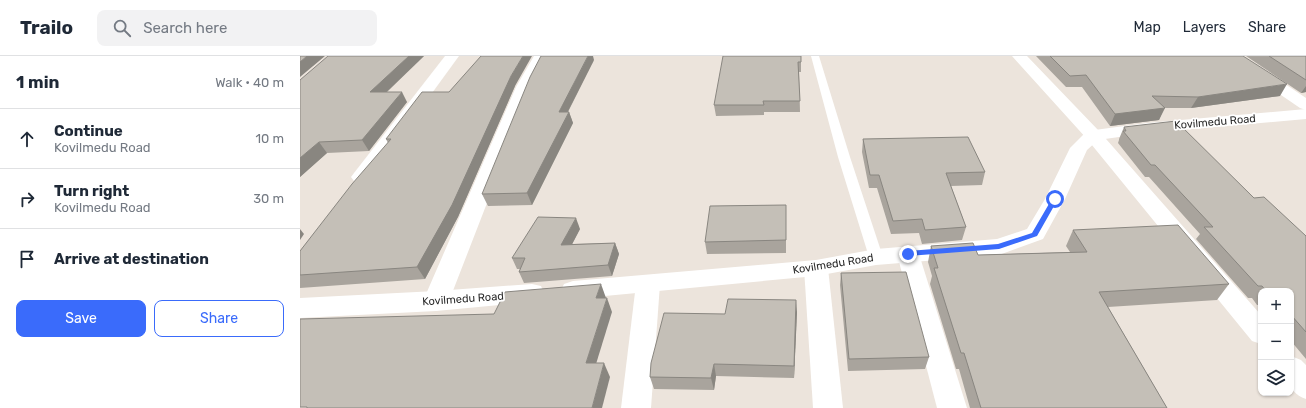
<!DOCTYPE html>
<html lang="en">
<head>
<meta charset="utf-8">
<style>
  body { margin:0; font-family:Rubik,sans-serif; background:#f2f2f3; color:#1f2937 }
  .controls { position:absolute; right:12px; bottom:12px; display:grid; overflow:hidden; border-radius:8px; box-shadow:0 1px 3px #0004 }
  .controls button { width:36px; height:36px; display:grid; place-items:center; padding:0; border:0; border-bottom:1px solid #e0e1e3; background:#fff; color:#1f2937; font:20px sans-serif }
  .stop { position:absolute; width:12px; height:12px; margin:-9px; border:3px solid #3a6bfb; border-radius:50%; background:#fff }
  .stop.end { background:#3a6bfb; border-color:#fff; box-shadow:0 1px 4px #0008 }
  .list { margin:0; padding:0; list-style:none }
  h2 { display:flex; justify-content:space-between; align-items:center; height:52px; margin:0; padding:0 16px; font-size:17px }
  h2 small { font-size:13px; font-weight:400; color:#747a83 }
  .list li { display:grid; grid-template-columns:26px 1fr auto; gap:12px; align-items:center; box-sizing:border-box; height:60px; padding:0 16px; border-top:1px solid #e0e1e3 }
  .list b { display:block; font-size:15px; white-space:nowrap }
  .list p { margin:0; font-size:13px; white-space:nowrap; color:#747a83 }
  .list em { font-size:13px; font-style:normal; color:#747a83 }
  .actions { display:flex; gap:8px; padding:12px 16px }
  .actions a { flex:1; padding:9px 0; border:1px solid #3a6bfb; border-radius:8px; text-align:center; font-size:14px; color:#3a6bfb }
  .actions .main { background:#3a6bfb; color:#fff }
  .icon { flex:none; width:22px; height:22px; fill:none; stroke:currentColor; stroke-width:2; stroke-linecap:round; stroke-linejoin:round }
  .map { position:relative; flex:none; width:1006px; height:352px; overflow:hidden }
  header { display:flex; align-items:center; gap:24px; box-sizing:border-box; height:56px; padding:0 20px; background:#fff; border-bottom:1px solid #e0e1e3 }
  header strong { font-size:19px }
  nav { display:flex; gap:22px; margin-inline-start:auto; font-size:14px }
  .search { width:280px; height:36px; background:#f2f2f3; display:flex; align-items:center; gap:10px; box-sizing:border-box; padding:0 14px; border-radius:8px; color:#747a83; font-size:15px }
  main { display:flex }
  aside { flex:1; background:#fff }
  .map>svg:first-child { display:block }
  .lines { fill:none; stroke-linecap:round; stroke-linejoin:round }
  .service { fill:#fff; fill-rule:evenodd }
  .minor { fill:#fff; fill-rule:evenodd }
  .tertiary { fill:#fff; fill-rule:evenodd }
  .wall { fill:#a9a49d }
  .shaded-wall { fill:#898680 }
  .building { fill:#c4bfb7; stroke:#898680 }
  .route { fill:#3a6bfb }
  .labels { text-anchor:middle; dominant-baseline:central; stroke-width:3.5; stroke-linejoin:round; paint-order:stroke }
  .street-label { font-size:11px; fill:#2a2a2a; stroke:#fff }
</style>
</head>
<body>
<header>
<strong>Trailo</strong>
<div class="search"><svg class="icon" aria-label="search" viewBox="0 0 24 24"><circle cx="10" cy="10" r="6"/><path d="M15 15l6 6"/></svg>Search here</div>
<nav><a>Map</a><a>Layers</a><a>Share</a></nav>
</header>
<main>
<aside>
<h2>1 min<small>Walk · 40 m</small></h2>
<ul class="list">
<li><svg class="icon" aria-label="ahead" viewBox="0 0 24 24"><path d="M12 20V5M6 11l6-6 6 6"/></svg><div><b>Continue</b><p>Kovilmedu Road</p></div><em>10 m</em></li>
<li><svg class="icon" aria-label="right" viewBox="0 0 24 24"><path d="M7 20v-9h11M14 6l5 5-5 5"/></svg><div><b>Turn right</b><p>Kovilmedu Road</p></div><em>30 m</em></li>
<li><svg class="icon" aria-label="arrive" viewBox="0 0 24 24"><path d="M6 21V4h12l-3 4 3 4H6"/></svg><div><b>Arrive at destination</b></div></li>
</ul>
<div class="actions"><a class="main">Save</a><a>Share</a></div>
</aside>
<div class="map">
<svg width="1006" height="352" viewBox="0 0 1006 352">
  <rect width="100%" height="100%" fill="#ece4dc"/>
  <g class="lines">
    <path class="service" d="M511,0H519L550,101L583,201L581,204L576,206L571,204L569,201L538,101Z"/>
    <g class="minor">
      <path d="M145,0H159L68,125L61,127L54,125L51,121L54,117Z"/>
      <path d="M234,0H248L232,31L149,245L145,252L136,255L127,252L123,245L216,31Z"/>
      <path d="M712,0H727L799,75L961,259V288L952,285L787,83Z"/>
      <path d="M926,0H943L1006,42V54L1000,52L928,3Z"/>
      <path d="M608,190L616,192L619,198L667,352H637L597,198L600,192Z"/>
      <path d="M516,204L524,206L528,212L543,352H513L504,212L508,206Z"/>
      <path d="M348,219L357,222L360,228L351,352H321L336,228L339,222Z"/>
      <path d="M991,300L1001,304L1006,309V343C984,335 991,320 991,300Z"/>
    </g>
    <g class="tertiary">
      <path d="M1006,53V63L847,77L798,84L787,94L765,143L743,183L699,199L576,209L516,220L273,243L264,240L261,234L264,228L273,225L516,204L576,193L697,183L727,173L745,143L770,92L787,75L847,67Z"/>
      <path d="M232,228L241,230L244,237L241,244L232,246L136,255L0,262V242L136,235Z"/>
    </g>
  </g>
  <g class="wall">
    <path d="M124,0L87,36L107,46L69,95L27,97L0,121V24Z"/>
    <path d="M501,0V16H499L500,56H464V59L416,60L414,49Z"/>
    <path d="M736,0H943L980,40L891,52H864L859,64L810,70L782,31H766Z"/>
    <path d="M946,0H1006V36L1001,37Z"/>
    <path d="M294,4L268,56H269L273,67L232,149L188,150L182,138Z"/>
    <path d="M215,30L158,161L125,223L0,232V195L88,87L86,83L149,36Z"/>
    <path d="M824,71L954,142L1006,180V303L991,285V235H961V249H957L952,242H948L896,183L900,178L849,121H845L818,87L819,84V83Z"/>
    <path d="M563,83L685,116L682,129L651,130L666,171L662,184L622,188L619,177L591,178L577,132H569L562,96Z"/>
    <path d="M486,149V197L407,198L405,186Z"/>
    <path d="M280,173L272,188L315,187L319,198L312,220L224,227L219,216L220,213H217L212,202Z"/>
    <path d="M773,174L929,228L917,244L808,251L867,352H670L659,313H656L630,228L632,220L628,206L631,190L678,199L770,196L766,190Z"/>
    <path d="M541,217L629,301L625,313L548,315L540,229Z"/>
    <path d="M497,256L494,322L416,320L414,334L354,333L350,321L425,258Z"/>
  </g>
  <g class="shaded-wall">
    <path d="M7,0H25L0,21V6Z"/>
    <path d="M109,0H124L76,46L70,36Z"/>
    <path d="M223,0H232L215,30L158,161L125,223L117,211L211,20Z"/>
    <path d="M288,0H293L294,4L262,67L259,56Z"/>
    <path d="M987,28L980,40L891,52L898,41Z"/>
    <path d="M1006,30V36L1001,37Z"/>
    <path d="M102,36L107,46L69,95L62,84Z"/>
    <path d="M865,52L859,64L810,70L815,58Z"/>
    <path d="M269,56L273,67L232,149L227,137Z"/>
    <path d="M19,86L27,97L0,121V102Z"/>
    <path d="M276,162L280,173L266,200L261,189Z"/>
    <path d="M0,173L4,178L0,184Z"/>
    <path d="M315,187L319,198L312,220L308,209Z"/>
    <path d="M301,228L306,242H296Z"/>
    <path d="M307,242L312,256L292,321L286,307Z"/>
    <path d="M496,244L497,256L494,322V310Z"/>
    <path d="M304,307L310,321L302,352H292Z"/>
    <path d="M414,308L416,320L414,334L411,322Z"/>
  </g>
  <g class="building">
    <path d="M0,0H7L0,6Z"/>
    <path d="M28,0H109L70,36H102L62,84L19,86L0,102V24Z"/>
    <path d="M181,0H223L211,20L152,149L117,211L0,219V195L52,128L91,83H86L122,36H149Z"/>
    <path d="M241,0H288L259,56H269L227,137L182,138L230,21Z"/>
    <path d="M423,0H501V6H498L500,45H463L464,49H414Z"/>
    <path d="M750,0H943L987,28L898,41L852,40L865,52L815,58L786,19L770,20Z"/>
    <path d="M969,0H1006V24Z"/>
    <path d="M876,65L954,142L964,141L1006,180V276L991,259V235H966L962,230H958L904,171H913L855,109H851L823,75H826L824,71Z"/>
    <path d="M668,81L685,116L646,117L666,171L625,174L622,163L593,165L579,119H570L563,83Z"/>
    <path d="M486,149V184L405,186L410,150Z"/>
    <path d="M238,161L276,162L261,189L315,187L308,209L219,216L225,202H212Z"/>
    <path d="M878,169L929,228L799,236L867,352H681L664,297H661L634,212H638L631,190L673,187L678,199L787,196L773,174Z"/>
    <path d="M606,216L629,301L549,303L541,217Z"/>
    <path d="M301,228L296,242H307L286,307H304L292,352H7V351H0V263L194,258L205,236Z"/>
    <path d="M428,243L496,244L494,310L414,308L411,322L350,321L351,307L364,257L425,258Z"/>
  </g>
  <path class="route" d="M753,141L758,143L737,180L699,193L608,200L605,198L608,195L698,188L732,177Z"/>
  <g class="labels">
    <g class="street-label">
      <text transform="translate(915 66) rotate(-5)">Kovilmedu Road</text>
      <text transform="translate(533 208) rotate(-9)">Kovilmedu Road</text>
      <text transform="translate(163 243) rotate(-4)">Kovilmedu Road</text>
    </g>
  </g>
</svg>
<div class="controls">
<button>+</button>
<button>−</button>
<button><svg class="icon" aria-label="layers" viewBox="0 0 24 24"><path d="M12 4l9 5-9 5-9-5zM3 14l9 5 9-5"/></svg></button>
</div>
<div class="stop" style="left:755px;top:143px"></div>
<div class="stop end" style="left:608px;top:198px"></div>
</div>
</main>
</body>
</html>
